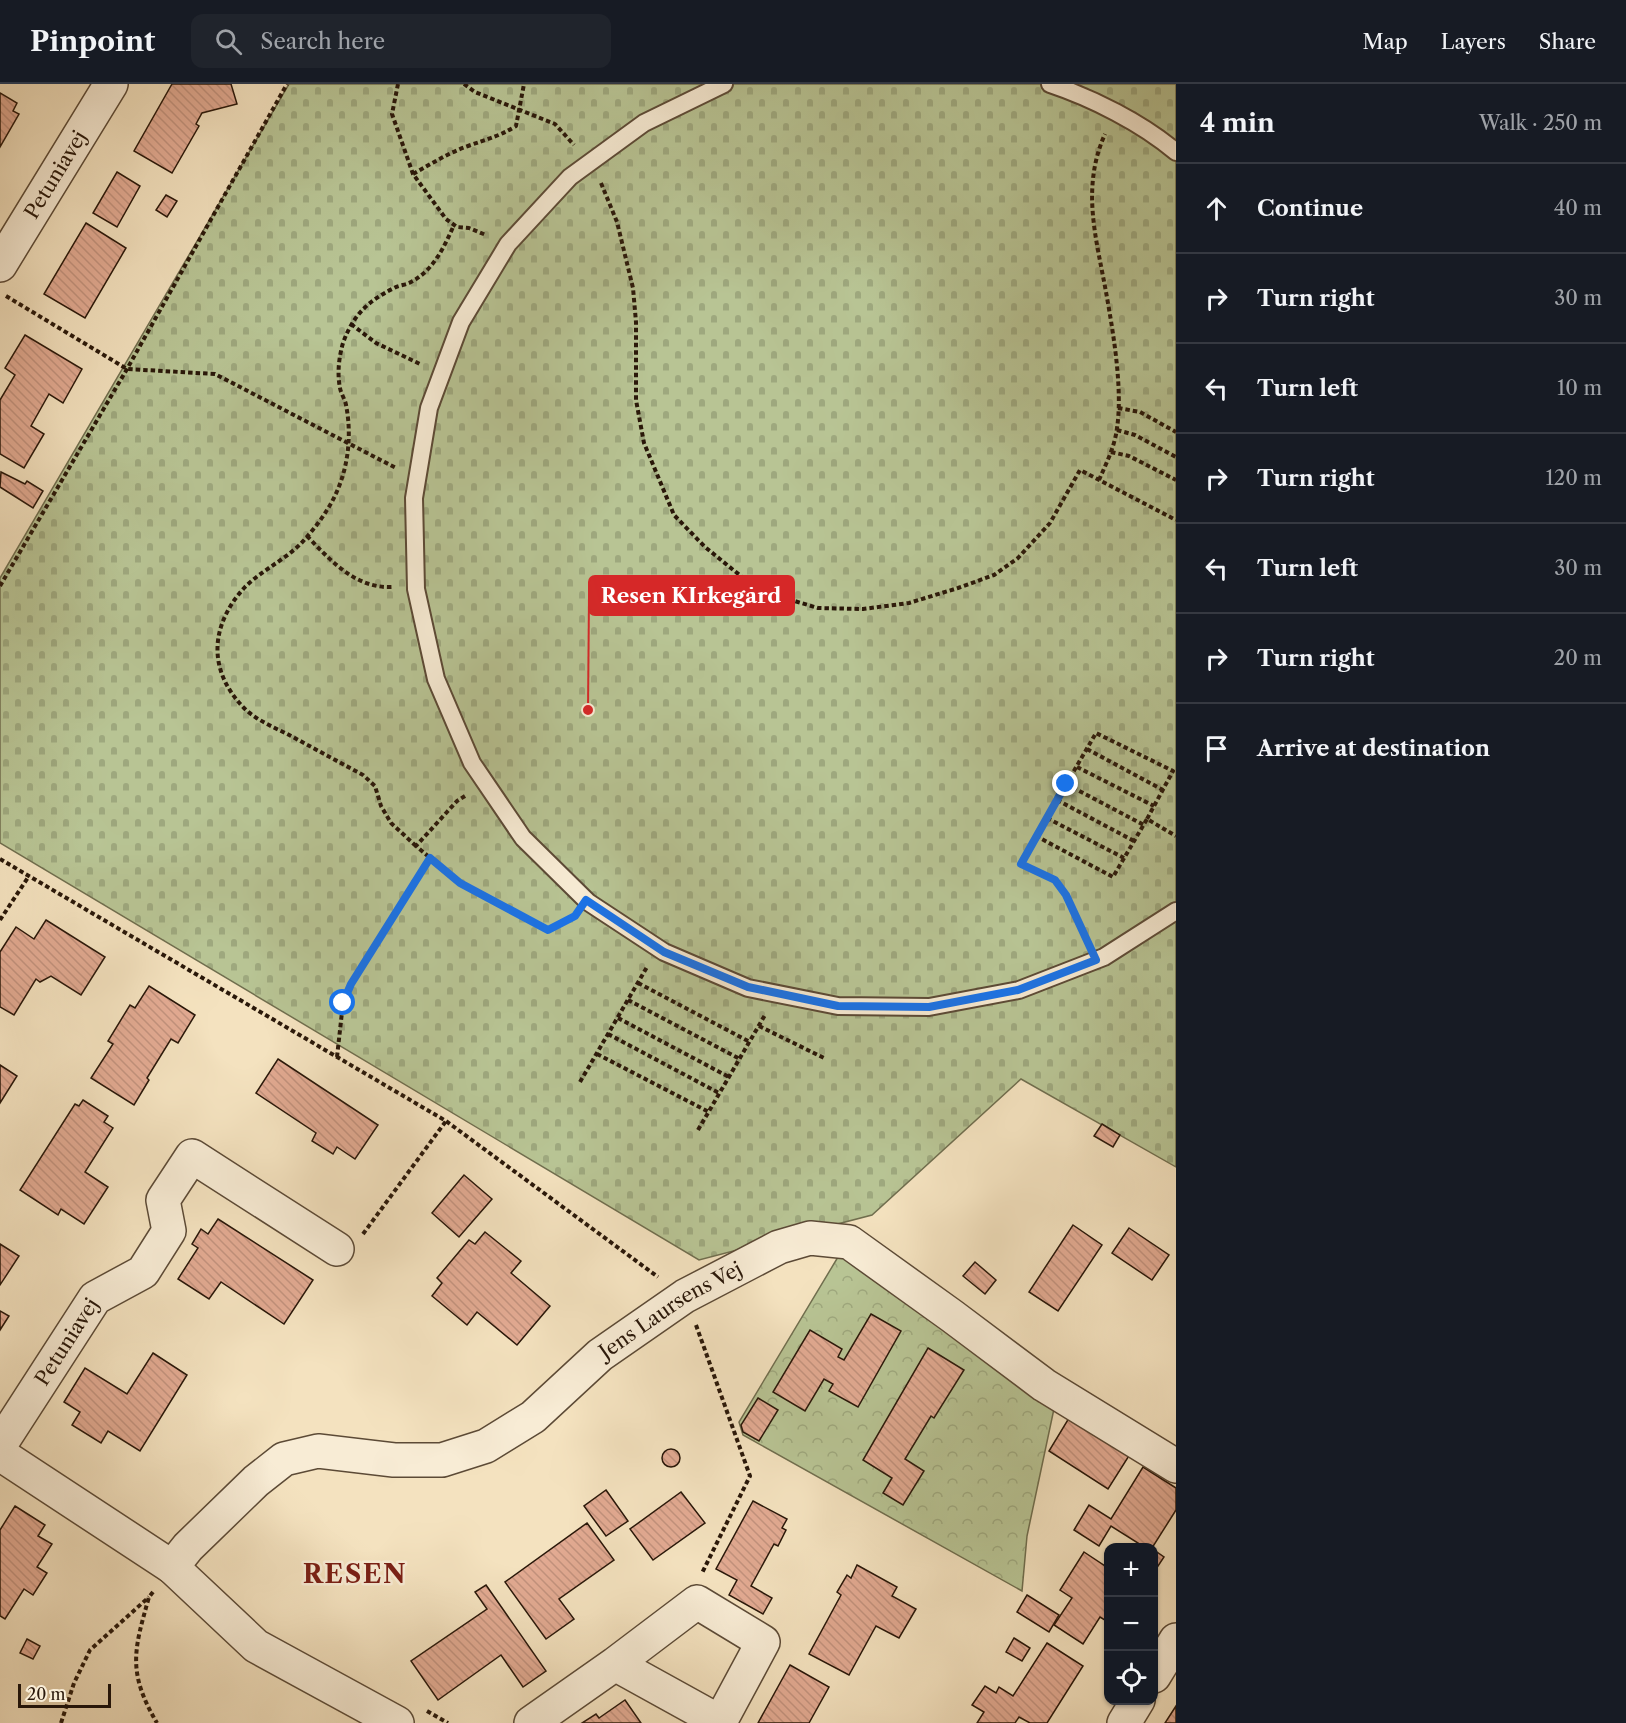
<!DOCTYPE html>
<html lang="en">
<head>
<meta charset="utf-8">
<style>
  body { margin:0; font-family:"Libre Caslon Text",serif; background:#20242c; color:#f1f3f6 }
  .controls { position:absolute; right:18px; bottom:18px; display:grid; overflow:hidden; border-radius:12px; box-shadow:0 2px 4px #0004 }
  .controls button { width:54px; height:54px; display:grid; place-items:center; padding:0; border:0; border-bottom:2px solid #363941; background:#171b24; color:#f1f3f6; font:30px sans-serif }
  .scale { position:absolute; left:18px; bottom:15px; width:93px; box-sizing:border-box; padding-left:6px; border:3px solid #291709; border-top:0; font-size:16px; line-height:21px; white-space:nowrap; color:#291709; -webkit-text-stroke:4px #f8ecd5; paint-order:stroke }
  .stop { position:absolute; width:18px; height:18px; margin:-14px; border:4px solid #1a73e8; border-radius:50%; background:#fff }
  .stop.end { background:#1a73e8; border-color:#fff; box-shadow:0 2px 6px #0008 }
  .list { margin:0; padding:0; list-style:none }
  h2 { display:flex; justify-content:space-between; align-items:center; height:78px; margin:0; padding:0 24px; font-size:26px }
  h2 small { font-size:20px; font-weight:400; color:#9ea1a6 }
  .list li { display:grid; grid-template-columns:39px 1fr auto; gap:18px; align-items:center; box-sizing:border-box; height:90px; padding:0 24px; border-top:2px solid #363941 }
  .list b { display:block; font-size:22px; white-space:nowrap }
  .list em { font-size:20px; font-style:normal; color:#9ea1a6 }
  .icon { flex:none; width:33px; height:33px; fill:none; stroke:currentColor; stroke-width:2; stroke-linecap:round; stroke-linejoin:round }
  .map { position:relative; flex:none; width:1176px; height:1639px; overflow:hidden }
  header { display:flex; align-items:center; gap:36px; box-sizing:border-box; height:84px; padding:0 30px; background:#171b24; border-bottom:2px solid #363941 }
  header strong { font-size:28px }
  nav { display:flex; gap:33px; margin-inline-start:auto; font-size:21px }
  .search { width:420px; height:54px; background:#20242c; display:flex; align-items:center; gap:15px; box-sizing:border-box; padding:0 21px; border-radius:12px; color:#9ea1a6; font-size:22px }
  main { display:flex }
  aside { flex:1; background:#171b24 }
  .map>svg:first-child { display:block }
  .forest { fill:url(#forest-crowns); stroke:#706e4e; stroke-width:1.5 }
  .cemetery { fill:url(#cemetery-stones); stroke:#706e4e; stroke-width:1.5 }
  .building { fill:url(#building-back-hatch); stroke:#291709; stroke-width:1.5 }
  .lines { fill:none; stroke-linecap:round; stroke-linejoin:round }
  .service-casing { stroke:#5c4a36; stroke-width:20 }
  .minor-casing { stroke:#5c4a36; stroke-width:36 }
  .path { stroke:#291709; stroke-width:4; stroke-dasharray:4.5 3; stroke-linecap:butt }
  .service { stroke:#f8ecd5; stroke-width:16 }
  .minor { stroke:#f8ecd5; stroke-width:33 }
  .route { stroke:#1a73e8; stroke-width:8 }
  .labels { text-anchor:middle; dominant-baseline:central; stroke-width:5; stroke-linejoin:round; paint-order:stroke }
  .street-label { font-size:20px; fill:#291709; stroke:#f8ecd5 }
  .district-label { font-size:26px; font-weight:bold; letter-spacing:1.5px; fill:#7a1f14; stroke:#f8ecd5 }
  .leader { fill:none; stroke:#d62828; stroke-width:2 }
  .callout-dot { fill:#d62828; stroke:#f8ecd5; stroke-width:2 }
  .callout { fill:#d62828; stroke:#d62828; stroke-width:2 }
  .callout-label { font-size:21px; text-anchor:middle; font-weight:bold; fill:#fff }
</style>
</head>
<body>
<header>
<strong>Pinpoint</strong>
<div class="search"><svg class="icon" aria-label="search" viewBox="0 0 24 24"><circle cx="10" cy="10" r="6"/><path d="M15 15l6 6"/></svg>Search here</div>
<nav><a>Map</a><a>Layers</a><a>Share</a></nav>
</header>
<main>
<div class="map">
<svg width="1176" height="1639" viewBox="0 0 1176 1639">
  <defs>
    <pattern id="forest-crowns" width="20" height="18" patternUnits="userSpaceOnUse" patternTransform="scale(1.5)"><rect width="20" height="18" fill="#b8c494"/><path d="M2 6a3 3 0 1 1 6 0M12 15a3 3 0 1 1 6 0" fill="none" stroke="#9ea87e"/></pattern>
    <pattern id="cemetery-stones" width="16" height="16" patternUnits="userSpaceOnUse" patternTransform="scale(1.5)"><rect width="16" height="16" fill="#b8c494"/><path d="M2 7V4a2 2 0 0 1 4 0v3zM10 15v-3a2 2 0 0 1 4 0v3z" fill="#9ea87e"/></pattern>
    <pattern id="building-back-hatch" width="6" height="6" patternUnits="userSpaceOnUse" patternTransform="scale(1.5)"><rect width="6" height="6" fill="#e2aa92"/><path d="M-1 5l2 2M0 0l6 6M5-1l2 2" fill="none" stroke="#c2927d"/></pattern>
  </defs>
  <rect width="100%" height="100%" fill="#f4e2bf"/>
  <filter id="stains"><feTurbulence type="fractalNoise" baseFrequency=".00333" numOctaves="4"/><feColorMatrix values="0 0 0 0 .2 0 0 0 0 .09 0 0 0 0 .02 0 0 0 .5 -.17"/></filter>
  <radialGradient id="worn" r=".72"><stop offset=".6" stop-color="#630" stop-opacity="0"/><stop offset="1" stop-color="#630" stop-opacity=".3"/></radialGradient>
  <path class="forest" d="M838,1173L852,1177L1055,1320L1027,1452L1022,1507L743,1351L739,1338Z"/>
  <path class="cemetery" d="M289,0H1176V1083L1021,995L872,1131L699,1176L0,759V494Z"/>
  <g class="building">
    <path d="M231,0L237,20L202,29L196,40L199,42L172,89L134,67L172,0Z"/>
    <path d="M0,9L17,19L13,27L19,30L0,63Z"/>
    <path d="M117,88L140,102L117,143L93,129Z"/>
    <path d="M166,111L177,117L167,133L156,126Z"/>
    <path d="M86,139L126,164L85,234L44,210Z"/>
    <path d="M25,251L82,285L63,319L49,310L31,342L44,350L24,384L0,370V316L15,291L5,284Z"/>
    <path d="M1,388L25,400L27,397L43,407L33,424L0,403Z"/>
    <path d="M46,836L105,873L81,911L51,892L40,898L36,895L14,931L0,923V868L16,843L34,855Z"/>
    <path d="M149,902L195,931L178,959L171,955L147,994L149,996L134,1021L91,994L113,960L108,957L130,921L135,924Z"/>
    <path d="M278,975L378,1041L355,1075L337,1063L333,1070L312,1057L316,1049L256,1009Z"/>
    <path d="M0,981L17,992L0,1019Z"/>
    <path d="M83,1016L108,1032L104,1038L113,1044L85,1088L108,1103L84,1140L61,1125L58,1131L20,1106L75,1020L79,1022Z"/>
    <path d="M1102,1040L1120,1051L1113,1063L1094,1052Z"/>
    <path d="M464,1091L492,1115L459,1153L432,1129Z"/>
    <path d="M218,1135L313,1196L284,1240L221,1198L209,1215L178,1195L198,1164L192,1160L201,1145L208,1150Z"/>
    <path d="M1073,1141L1102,1161L1058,1227L1029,1208Z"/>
    <path d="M1129,1144L1169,1171L1152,1196L1112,1169Z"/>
    <path d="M485,1148L521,1177L511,1189L550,1222L517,1261L477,1228L467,1241L432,1212L442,1199L437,1194L469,1156L475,1160Z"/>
    <path d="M0,1160L19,1172L0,1201Z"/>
    <path d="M975,1178L996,1196L985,1210L963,1192Z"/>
    <path d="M0,1227L9,1232L0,1246Z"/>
    <path d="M871,1230L901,1247L858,1323L829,1307L833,1300L824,1295L805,1327L773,1308L810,1246L842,1265L838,1273L844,1276Z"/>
    <path d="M928,1264L964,1286L934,1334L931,1332L905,1375L924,1387L903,1421L883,1409L892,1394L863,1376Z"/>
    <path d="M153,1269L187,1291L140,1367L108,1347L101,1359L72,1341L80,1328L64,1318L85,1284L127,1310Z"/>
    <path d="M758,1314L778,1326L759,1357L743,1348L741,1341Z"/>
    <path d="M1072,1329L1132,1367L1108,1405L1049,1367Z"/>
    <circle cx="671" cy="1374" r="9"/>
    <path d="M1143,1383L1176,1404V1426L1152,1464H1135L1138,1459L1111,1442L1099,1462L1074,1446L1089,1421L1111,1435Z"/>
    <path d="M606,1406L628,1437L606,1452L584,1422Z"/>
    <path d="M681,1408L705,1439L653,1476L630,1445Z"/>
    <path d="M753,1417L787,1435L782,1444L786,1446L778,1462L774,1460L751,1502L772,1514L763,1530L729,1511L737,1496L716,1485Z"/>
    <path d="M15,1422L45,1441L38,1452L52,1460L37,1483L47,1489L33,1511L24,1505L5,1535L0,1532V1446Z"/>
    <path d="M587,1439L614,1476L559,1515L574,1535L546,1555L505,1498Z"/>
    <path d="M1154,1466L1164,1473L1156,1485L1154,1483Z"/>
    <path d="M1084,1468L1108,1484V1538L1100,1533L1083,1560L1054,1541L1072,1514L1060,1506Z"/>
    <path d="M857,1481L897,1503L892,1512L916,1525L899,1554L876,1542L849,1591L809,1570L841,1511L837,1508L847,1491L851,1494Z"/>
    <path d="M486,1501L546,1587L523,1603L501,1571L438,1616L411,1577L487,1525L475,1508Z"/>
    <path d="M1027,1511L1059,1531L1049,1548L1017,1528Z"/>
    <path d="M1014,1554L1030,1564L1022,1577L1006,1568Z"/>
    <path d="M27,1555L40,1562L33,1575L20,1569Z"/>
    <path d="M1047,1559L1083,1582L1047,1639H1030L1019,1633L1015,1639H977L984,1628L972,1621L985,1602L996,1609L999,1603L1013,1612Z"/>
    <path d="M790,1581L829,1603L809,1639H758Z"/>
    <path d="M625,1616L641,1639H582L596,1630L599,1634Z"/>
    <path d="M1176,1622V1639H1165Z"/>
  </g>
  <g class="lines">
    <g class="service-casing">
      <g id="service">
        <path d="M724,0L644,39L570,93L508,160L461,238L429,324L414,414L416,505L436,595L472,679L523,754L588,818L664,868L748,904L838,922L929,923L1019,906L1104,873L1176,827"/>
        <path d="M1050,0C1092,14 1142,39 1176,68"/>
      </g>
    </g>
    <g class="minor-casing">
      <g id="minor">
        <path id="s1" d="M0,181L111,0"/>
        <path id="s2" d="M0,1361L95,1214L143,1188L169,1147L163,1116L192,1072L337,1165"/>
        <path d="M0,1370L172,1483L256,1562L397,1639"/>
        <path id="s3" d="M172,1483L188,1463L256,1397L284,1375L318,1367L394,1376H442L486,1362L533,1333L600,1271L685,1212L779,1163L810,1154L849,1158L952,1232L1044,1301L1176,1382"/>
        <path d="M1154,1592L1176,1556"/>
        <path d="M531,1639L615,1580L697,1518L763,1558L720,1638L615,1580"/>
        <path d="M1124,1639L1138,1616"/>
      </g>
    </g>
    <g class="path">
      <path d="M398,0L392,30L413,90L446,135L457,143L469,144L486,151"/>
      <path d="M464,0L475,8L555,40L574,61"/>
      <path d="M413,90C431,80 448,69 468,62C487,55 498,53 516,42L524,0"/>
      <path d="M601,99L617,138L633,204L636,238V316L644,359L674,431L705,463L742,493L781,513L818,524L863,525L909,519L958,504L994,491L1018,474L1050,439L1080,386L1176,436"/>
      <path d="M6,212L127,285L215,290L396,384"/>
      <path d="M351,240L376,259L420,280"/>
      <path d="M1118,324L1140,328L1176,348"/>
      <path d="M1117,346L1135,351L1176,373"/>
      <path d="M1111,368L1129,372L1176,396"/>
      <path d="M1099,396C1106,380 1115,362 1117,344C1123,305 1113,247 1106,208C1096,153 1081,104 1105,50"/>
      <path d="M307,452C331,477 356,505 393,503"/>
      <path d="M0,502L127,285L287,0"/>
      <path d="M1087,665L1163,706"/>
      <path d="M1077,683L1154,722"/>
      <path d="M1066,700L1144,741"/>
      <path d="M465,712L457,717L416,762L460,799L547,846L571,834"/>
      <path d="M1057,716L1134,757"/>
      <path d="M1047,734L1124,774"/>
      <path d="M1036,752L1096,649L1173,687L1147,735"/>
      <path d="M416,762L391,739L381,722L375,702L363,691C339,678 315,665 291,652C276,644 257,637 244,624C207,586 210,541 245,503C263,485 289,474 305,455C313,446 321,436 327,426C347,395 353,356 346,321C345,315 341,310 340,304C337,289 339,273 343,259C353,231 368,217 394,204C399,201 406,201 411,198C434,186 444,163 454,141"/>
      <path d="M0,775L446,1037L658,1193"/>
      <path d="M0,836L29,792"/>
      <path d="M1086,854L1066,811L1055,796L1021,780L1036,752L1113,793L1147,735L1176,752"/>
      <path d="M638,899L750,958"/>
      <path d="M628,916L740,975"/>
      <path d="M618,934L729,993"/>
      <path d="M759,942L824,974"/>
      <path d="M608,950L719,1009"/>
      <path d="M597,970L709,1028"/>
      <path d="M337,973L343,919L351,900L430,774"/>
      <path d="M580,998L647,883"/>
      <path d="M698,1046L765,931"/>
      <path d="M363,1150L446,1037"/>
      <path d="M696,1241L750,1392L702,1489"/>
      <path d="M153,1508L149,1513C134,1566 127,1588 157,1639"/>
      <path d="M427,1627L448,1639"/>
      <path d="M61,1639L74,1599L90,1566L149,1513"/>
    </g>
    <use href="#service" class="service"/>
    <use href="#minor" class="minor"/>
  </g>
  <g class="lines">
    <path class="route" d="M343,919L351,900L430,774L460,799L548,846L575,832L586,816L664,868L748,903L838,922L929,923L1018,906L1096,876L1066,811L1055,796L1021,780L1066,700"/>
  </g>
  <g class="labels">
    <g class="street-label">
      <text stroke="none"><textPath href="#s1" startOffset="106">Petuniavej</textPath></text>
      <text stroke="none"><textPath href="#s3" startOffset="592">Jens Laursens Vej</textPath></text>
      <text stroke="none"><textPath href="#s2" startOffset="123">Petuniavej</textPath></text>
    </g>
    <g class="district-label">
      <text x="355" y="1490">RESEN</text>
    </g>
  </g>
  <path class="leader" d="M588 626L589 512"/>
  <circle class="callout-dot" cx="588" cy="626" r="6"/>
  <rect class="callout" x="589" y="492" width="205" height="39" rx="6"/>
  <g class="callout-label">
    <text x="691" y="519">Resen KIrkegård</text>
  </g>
  <rect width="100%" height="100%" filter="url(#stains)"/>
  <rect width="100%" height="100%" fill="url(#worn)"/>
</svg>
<div class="controls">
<button>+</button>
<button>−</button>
<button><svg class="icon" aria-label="locate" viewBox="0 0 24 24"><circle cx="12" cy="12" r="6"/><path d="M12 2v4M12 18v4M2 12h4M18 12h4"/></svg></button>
</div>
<div class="scale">20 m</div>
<div class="stop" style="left:343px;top:919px"></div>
<div class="stop end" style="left:1066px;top:700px"></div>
</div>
<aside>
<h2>4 min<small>Walk · 250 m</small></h2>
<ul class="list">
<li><svg class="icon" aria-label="ahead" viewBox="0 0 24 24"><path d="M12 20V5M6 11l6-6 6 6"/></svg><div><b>Continue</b></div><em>40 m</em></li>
<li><svg class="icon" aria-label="right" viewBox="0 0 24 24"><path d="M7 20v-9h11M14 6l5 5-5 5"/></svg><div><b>Turn right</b></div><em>30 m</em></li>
<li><svg class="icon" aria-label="left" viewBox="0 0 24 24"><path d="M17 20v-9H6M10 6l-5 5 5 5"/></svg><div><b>Turn left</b></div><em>10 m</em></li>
<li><svg class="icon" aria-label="right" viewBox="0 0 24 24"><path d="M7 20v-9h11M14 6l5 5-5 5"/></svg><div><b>Turn right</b></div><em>120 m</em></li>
<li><svg class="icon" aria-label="left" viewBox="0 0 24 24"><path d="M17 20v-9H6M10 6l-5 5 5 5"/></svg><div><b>Turn left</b></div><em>30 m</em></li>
<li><svg class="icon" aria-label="right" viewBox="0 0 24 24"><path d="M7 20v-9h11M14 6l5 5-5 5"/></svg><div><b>Turn right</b></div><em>20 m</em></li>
<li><svg class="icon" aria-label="arrive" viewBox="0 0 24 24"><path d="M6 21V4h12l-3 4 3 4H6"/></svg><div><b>Arrive at destination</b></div></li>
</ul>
</aside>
</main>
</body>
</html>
